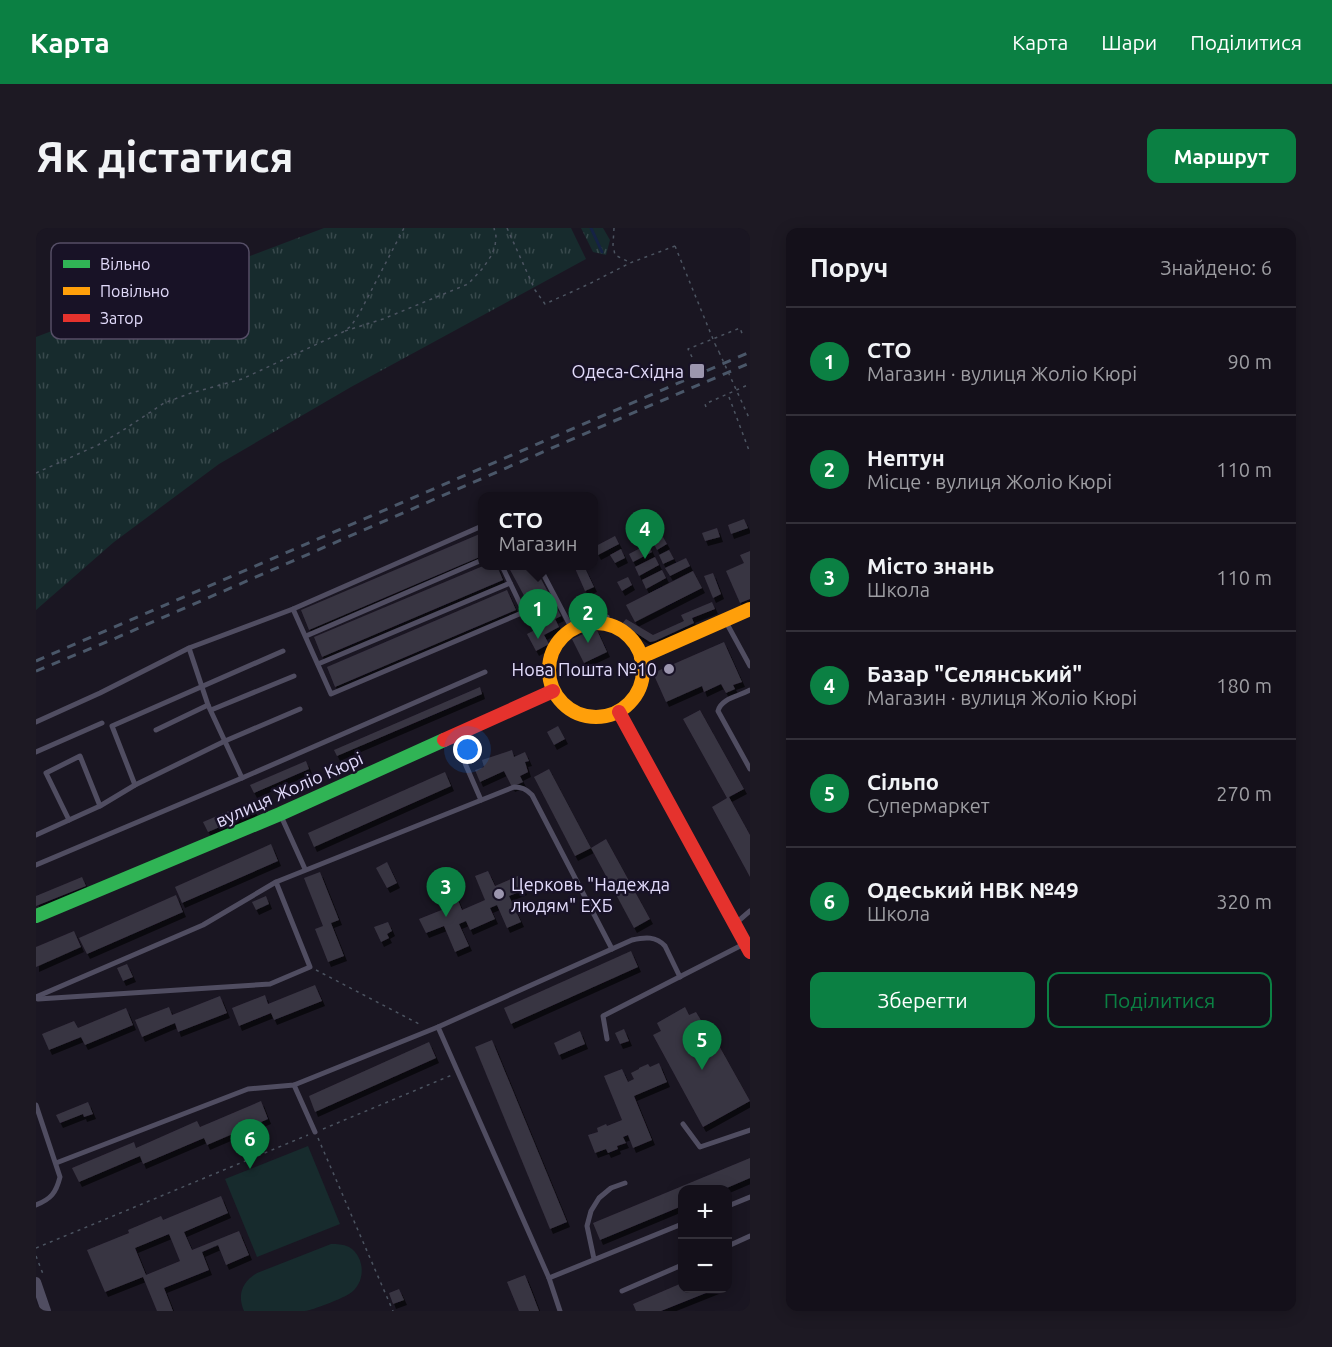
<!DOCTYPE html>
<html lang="uk">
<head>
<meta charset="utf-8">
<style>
  body { margin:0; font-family:Ubuntu,sans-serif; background:#1d1923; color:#f1f3f6 }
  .controls { position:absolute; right:18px; bottom:18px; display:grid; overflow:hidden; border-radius:12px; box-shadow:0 3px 15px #0003 }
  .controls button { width:54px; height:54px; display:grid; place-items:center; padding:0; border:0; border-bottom:2px solid #333039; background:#14101a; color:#f1f3f6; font:30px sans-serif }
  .you { position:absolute; left:432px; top:522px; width:21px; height:21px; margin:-15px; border:4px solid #fff; border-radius:50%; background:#1a73e8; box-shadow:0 0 0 9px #1a73e833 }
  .badge { display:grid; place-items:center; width:39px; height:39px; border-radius:50%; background:#0b8043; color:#fff; font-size:20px; font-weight:700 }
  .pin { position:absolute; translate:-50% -50px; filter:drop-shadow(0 2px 3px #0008) }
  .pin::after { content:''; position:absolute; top:32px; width:21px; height:18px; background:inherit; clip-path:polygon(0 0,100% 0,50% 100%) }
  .popup { position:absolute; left:442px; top:264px; width:120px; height:78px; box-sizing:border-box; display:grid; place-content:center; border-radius:12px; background:#14101a; filter:drop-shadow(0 2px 4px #0005); font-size:20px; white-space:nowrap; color:#9d9da2 }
  .popup b { font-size:22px; color:#f1f3f6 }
  .popup::after { content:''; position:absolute; left:50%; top:100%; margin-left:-12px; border:12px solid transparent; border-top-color:#14101a }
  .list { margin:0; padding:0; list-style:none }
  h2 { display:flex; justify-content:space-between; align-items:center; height:78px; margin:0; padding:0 24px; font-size:26px }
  h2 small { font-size:20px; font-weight:400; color:#9d9da2 }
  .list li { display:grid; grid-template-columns:39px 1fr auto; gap:18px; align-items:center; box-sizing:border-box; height:108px; padding:0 24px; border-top:2px solid #333039 }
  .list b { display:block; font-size:22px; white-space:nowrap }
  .list p { margin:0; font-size:20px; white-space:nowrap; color:#9d9da2 }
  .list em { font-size:20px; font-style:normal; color:#9d9da2 }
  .actions { display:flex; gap:12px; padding:18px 24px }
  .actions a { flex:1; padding:14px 0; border:2px solid #0b8043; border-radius:12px; text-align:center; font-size:21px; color:#0b8043 }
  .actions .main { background:#0b8043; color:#fff }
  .map { position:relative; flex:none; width:714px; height:1083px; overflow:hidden; border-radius:12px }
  header { display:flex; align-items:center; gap:36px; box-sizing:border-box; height:84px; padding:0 30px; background:#0b8043; color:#fff }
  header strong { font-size:28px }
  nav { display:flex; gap:33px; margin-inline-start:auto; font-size:21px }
  .intro { display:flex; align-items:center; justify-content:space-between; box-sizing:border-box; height:144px; padding:0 36px }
  h1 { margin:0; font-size:42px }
  .button { padding:15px 27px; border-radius:12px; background:#0b8043; color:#fff; font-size:21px; font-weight:700 }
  main { display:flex; gap:36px; padding:0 36px }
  aside { flex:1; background:#14101a; border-radius:12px; box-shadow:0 3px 15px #0003 }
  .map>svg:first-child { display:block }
  .grass { fill:url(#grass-tufts) }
  .garden { fill:#172b2d }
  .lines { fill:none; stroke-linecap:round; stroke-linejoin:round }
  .stream { stroke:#152245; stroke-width:3 }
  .building { fill:#393443; fill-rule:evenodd; filter:url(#shadow) }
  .path { stroke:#4c5461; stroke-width:1.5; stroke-dasharray:3 4.5; stroke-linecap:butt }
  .lane { stroke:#504d61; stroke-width:5 }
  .street { stroke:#504d61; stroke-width:10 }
  .fast { stroke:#30b455; stroke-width:14 }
  .slow { stroke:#ff9f0a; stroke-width:14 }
  .jam { stroke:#e5322d; stroke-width:14 }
  .rail { stroke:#4a5769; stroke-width:3; stroke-dasharray:9 8; stroke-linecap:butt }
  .path-bridge { stroke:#4c5461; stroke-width:1.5; stroke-dasharray:3 4.5; stroke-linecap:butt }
  .poi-dot { fill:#9c96af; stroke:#181226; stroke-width:2 }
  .labels { text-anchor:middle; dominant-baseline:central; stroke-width:5; stroke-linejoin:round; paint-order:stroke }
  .poi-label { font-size:18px; fill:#e2dbfb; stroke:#181226; text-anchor:end }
  .street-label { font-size:18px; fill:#e2dbfb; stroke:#181226 }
  .key { fill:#181226; stroke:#554e66; stroke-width:1.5 }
  .key-label { font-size:16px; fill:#e2dbfb }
</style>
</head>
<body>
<header>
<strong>Карта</strong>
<nav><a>Карта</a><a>Шари</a><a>Поділитися</a></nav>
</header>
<div class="intro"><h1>Як дістатися</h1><a class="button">Маршрут</a></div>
<main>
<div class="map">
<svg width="714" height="1083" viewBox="0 0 714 1083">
  <defs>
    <pattern id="grass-tufts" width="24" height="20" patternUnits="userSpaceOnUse" patternTransform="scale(1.5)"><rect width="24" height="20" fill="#172b2d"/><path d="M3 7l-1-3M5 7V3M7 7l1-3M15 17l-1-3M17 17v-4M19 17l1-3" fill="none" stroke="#38494c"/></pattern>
    <filter id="shadow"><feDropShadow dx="3" dy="5" stdDeviation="0" flood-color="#0009"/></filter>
  </defs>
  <rect width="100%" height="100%" fill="#1a1622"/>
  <g class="grass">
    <path d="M288,0H535L550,31L315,159L183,236L78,314L0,382V109Z"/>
    <path d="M545,0H567L574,12L570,27L557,24Z"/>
  </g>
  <g class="garden">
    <path d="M272,918L304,996L221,1029L189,951Z"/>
    <path d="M295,1016C301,1016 307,1016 313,1019C330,1029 330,1056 313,1066C305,1071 277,1082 269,1083C249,1083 228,1083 208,1083C201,1067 206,1054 221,1045Z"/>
  </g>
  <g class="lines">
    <path class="stream" d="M555,0L566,24"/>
  </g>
  <g class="building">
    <path d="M708,291L712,300L695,306L692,297Z"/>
    <path d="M681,300L684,309L669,313L666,305Z"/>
    <path d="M446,305V328L273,402L265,382Z"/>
    <path d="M579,308L583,316L562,327L558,319Z"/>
    <path d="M627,309L631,316L621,322L617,314Z"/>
    <path d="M612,316L616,324L597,334L593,326Z"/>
    <path d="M585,321L589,330L579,335L574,327Z"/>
    <path d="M633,322L638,331L627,336L623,327Z"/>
    <path d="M714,323V371L704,375L690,343L708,335L704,327Z"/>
    <path d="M619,329L623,337L603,348L599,339Z"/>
    <path d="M650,330L654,338L634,348L629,340Z"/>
    <path d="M447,338H461L467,352L286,429L278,409Z"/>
    <path d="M472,338H498L525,388L519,391L523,399L508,407L513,416L500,423L491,406L505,399Z"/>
    <path d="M538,338H548L558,359L549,363Z"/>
    <path d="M626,342L630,350L610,361L606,352Z"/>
    <path d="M657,343L666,360L599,394L590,377Z"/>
    <path d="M677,345L685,366L677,370L668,348Z"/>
    <path d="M592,349L596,357L586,363L581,354Z"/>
    <path d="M471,362L480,382L299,459L291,439Z"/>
    <path d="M676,374L679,381L656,390L658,395L619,413L614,414L586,396L590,391L617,407L648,393L645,387Z"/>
    <path d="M560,400L571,424L548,435L536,411Z"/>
    <path d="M688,414L706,454L697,457L699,461L690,465L685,456L668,464L666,458L630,474L617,445Z"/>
    <path d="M444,459L446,466L301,528L298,522Z"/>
    <path d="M664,482L708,561L693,569L714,607V649L676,579L691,570L647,491Z"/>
    <path d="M522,498L529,511L518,517L511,504Z"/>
    <path d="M476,522L478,529L489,524L493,533L489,534L492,544L484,548L487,554L476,559L468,543L444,554L439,542L448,539L446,532Z"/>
    <path d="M270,533L273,541L218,565L214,557Z"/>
    <path d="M513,541L555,620L539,628L498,549Z"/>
    <path d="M409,544L415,558L278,619L272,605Z"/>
    <path d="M214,574L219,584L172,604L167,594Z"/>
    <path d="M570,611L614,691L598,700L555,620Z"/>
    <path d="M235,616L242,633L146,675L139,659Z"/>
    <path d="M351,634L361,655L351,660L340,640Z"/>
    <path d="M452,643L459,658L482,648L488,662L473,668L485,694L471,700L461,677L454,680L459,691L434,702L430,693L423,696L433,718L419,724L408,698L390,705L383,691L408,681L400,662L415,655L426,682L449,672L439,648Z"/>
    <path d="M284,644L303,692L295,695L308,728L292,734L279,701L287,698L268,650Z"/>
    <path d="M46,649L50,658L0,678V668Z"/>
    <path d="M140,667L147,684L51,726L43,710Z"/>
    <path d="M230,668L233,676L220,682L216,674Z"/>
    <path d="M352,694L356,703L351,706L353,710L345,714L338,699Z"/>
    <path d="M38,703L45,719L0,739V719Z"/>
    <path d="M595,723L602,739L475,796L468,780Z"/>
    <path d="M91,736L97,749L87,753L81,740Z"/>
    <path d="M279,757L286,773L238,792L235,785L203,798L196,780L229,767L232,776Z"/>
    <path d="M184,768L191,785L142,804L139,795L106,809L99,792L133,779L136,787Z"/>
    <path d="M649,779L653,787L660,784L669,799L672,798L714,873L667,899L617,807L625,803L621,795Z"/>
    <path d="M90,780L97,797L49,817L45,809L13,822L6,806L38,793L42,800Z"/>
    <path d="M588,801L593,813L584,816L579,805Z"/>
    <path d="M544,803L549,816L523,827L518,815Z"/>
    <path d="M456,812L531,994L514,1001L439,819Z"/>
    <path d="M393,814L400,830L279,884L273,868Z"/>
    <path d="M623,835L631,854L598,868L616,912L597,920L592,907L587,909L590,915L581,918L582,921L572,925L570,921L559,925L552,907L562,904L561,900L570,896L571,898L586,892L568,848L586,841L592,854L598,851L595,845L603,841V840L612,836L614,839Z"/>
    <path d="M225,873L232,891L171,917L168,910L107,936L104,928L43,954L36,940L98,914L100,920L161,893L164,899Z"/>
    <path d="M52,874L57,886L48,889L47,886L24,895L20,887Z"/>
    <path d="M714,930V950L686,962H646V978L564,1012L557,995Z"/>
    <path d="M185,968L192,985L148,1004L156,1022L203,1003L213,1027L190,1037L182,1017L166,1024L173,1042L128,1060L137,1083H121L107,1049L69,1064L51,1022L93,1005L92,1002L125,988L127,992ZM133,1006L144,1033L110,1047L99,1020Z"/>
    <path d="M489,1047L495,1062L503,1083H483L471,1054Z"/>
    <path d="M646,1055V1060L680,1061L625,1083H600L597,1076Z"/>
    <path d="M363,1061L368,1072L357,1076L353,1065Z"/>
  </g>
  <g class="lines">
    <g class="path">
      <path d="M471,0L499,62L509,76L553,56L594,35L639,18"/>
      <path d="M578,0L577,17L579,27L593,34"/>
      <path d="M309,103L347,91L432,56L447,40L455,28L459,19L460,8L458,0"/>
      <path d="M679,116L683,124"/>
      <path d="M656,129L652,121L704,100L707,108"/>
      <path d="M693,169L714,225"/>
      <path d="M670,179L669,176L714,156"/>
      <path d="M0,245L62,217L89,201L128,175L155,165L206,151L307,104L315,98L323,86L368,0"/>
      <path d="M280,742L385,797"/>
      <path d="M287,901L416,847"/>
      <path d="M282,910L357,1083"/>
      <path d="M0,1020L272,907"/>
      <path d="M0,1028L7,1046"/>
    </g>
    <g class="lane">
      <path d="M503,338L536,401"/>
      <path d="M257,381L295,466L488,384L466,338"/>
      <path d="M690,394L714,438"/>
      <path d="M569,397L571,389"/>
      <path d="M270,408L446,332"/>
      <path d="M153,420L172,477L206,550"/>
      <path d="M282,436L474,355"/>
      <path d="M714,462C704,468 685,470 682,483L714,541"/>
      <path d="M175,482L258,448"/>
      <path d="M0,494L64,465L153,420L257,381L446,298"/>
      <path d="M120,502L172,477"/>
      <path d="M418,510L445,572"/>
      <path d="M0,524L66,495"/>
      <path d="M99,557L76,498L247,423"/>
      <path d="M245,588L269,641"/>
      <path d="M33,592L10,545L44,528L64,578"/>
      <path d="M0,607L64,578L99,557L189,513L264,481"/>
      <path d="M0,637L206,550L449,444"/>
      <path d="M700,695L714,683"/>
      <path d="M0,769L167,697L240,654L478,559C486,559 490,561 496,567L576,721"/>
      <path d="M2,771L234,756L274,739L240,654"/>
      <path d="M402,799L513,1050L524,1083"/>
      <path d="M571,811L567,788L708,716"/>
      <path d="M258,857L279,904"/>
      <path d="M0,877L24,949C20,965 15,971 0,977"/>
      <path d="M647,896L664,919L714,902"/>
      <path d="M20,935L212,861L258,857L402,799L596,712C609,709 620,708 629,718L644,749"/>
      <path d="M692,978L714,969"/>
      <path d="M692,1018L714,1008"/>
      <path d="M558,1031L551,998L555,983L563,970L575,960L589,955"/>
      <path d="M513,1050L646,996"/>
      <path d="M586,1063L646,1037"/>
    </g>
    <path class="street" d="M0,1054L10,1083"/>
    <path class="fast" d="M0,688L244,586L408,512"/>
    <g class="slow">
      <circle cx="560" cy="442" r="47"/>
      <path d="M605,429L714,381"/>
    </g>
    <g class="jam">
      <path d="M583,484L714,724"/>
      <path d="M408,512L517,463"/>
    </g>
    <g class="rail">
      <path d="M0,433L714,124"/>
      <path d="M0,443L73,413L578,193L714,135"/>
    </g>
    <g class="path-bridge">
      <path d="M639,18L679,116"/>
      <path d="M683,124L714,192"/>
    </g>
  </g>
  <g class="poi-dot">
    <rect x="653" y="135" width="16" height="16" rx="3"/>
    <circle cx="633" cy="441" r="6"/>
    <circle cx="463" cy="666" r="6"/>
  </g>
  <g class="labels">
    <g class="poi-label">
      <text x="648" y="143">Одеса-Східна</text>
      <text x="621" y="441">Нова Пошта №10</text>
      <text x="475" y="656" text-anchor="start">Церковь "Надежда<tspan x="475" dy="21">людям" ЕХБ</tspan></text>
    </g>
    <g class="street-label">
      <text transform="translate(253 561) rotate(-24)">вулиця Жоліо Кюрі</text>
    </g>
  </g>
  <rect x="15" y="15" width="198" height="96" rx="9" class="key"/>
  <rect x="27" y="32" width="27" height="8" fill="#30b455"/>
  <rect x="27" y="59" width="27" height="8" fill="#ff9f0a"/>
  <rect x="27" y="86" width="27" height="8" fill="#e5322d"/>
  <g class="key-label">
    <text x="64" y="42">Вільно</text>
    <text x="64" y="69">Повільно</text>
    <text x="64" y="96">Затор</text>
  </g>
</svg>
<div class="controls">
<button>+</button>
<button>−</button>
</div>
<div class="you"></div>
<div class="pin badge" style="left:502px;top:411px">1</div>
<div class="popup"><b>СТО</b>Магазин</div>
<div class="pin badge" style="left:552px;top:415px">2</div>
<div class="pin badge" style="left:410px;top:689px">3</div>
<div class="pin badge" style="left:609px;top:331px">4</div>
<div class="pin badge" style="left:666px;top:842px">5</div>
<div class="pin badge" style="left:214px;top:941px">6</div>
</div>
<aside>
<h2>Поруч<small>Знайдено: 6</small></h2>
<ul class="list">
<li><span class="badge">1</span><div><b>СТО</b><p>Магазин · вулиця Жоліо Кюрі</p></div><em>90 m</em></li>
<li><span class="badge">2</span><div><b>Нептун</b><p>Місце · вулиця Жоліо Кюрі</p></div><em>110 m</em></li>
<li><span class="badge">3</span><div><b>Місто знань</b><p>Школа</p></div><em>110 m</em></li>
<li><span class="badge">4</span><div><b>Базар &quot;Селянський&quot;</b><p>Магазин · вулиця Жоліо Кюрі</p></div><em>180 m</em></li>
<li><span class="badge">5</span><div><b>Сільпо</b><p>Супермаркет</p></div><em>270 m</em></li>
<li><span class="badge">6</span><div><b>Одеський НВК №49</b><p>Школа</p></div><em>320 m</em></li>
</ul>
<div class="actions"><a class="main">Зберегти</a><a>Поділитися</a></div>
</aside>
</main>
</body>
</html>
